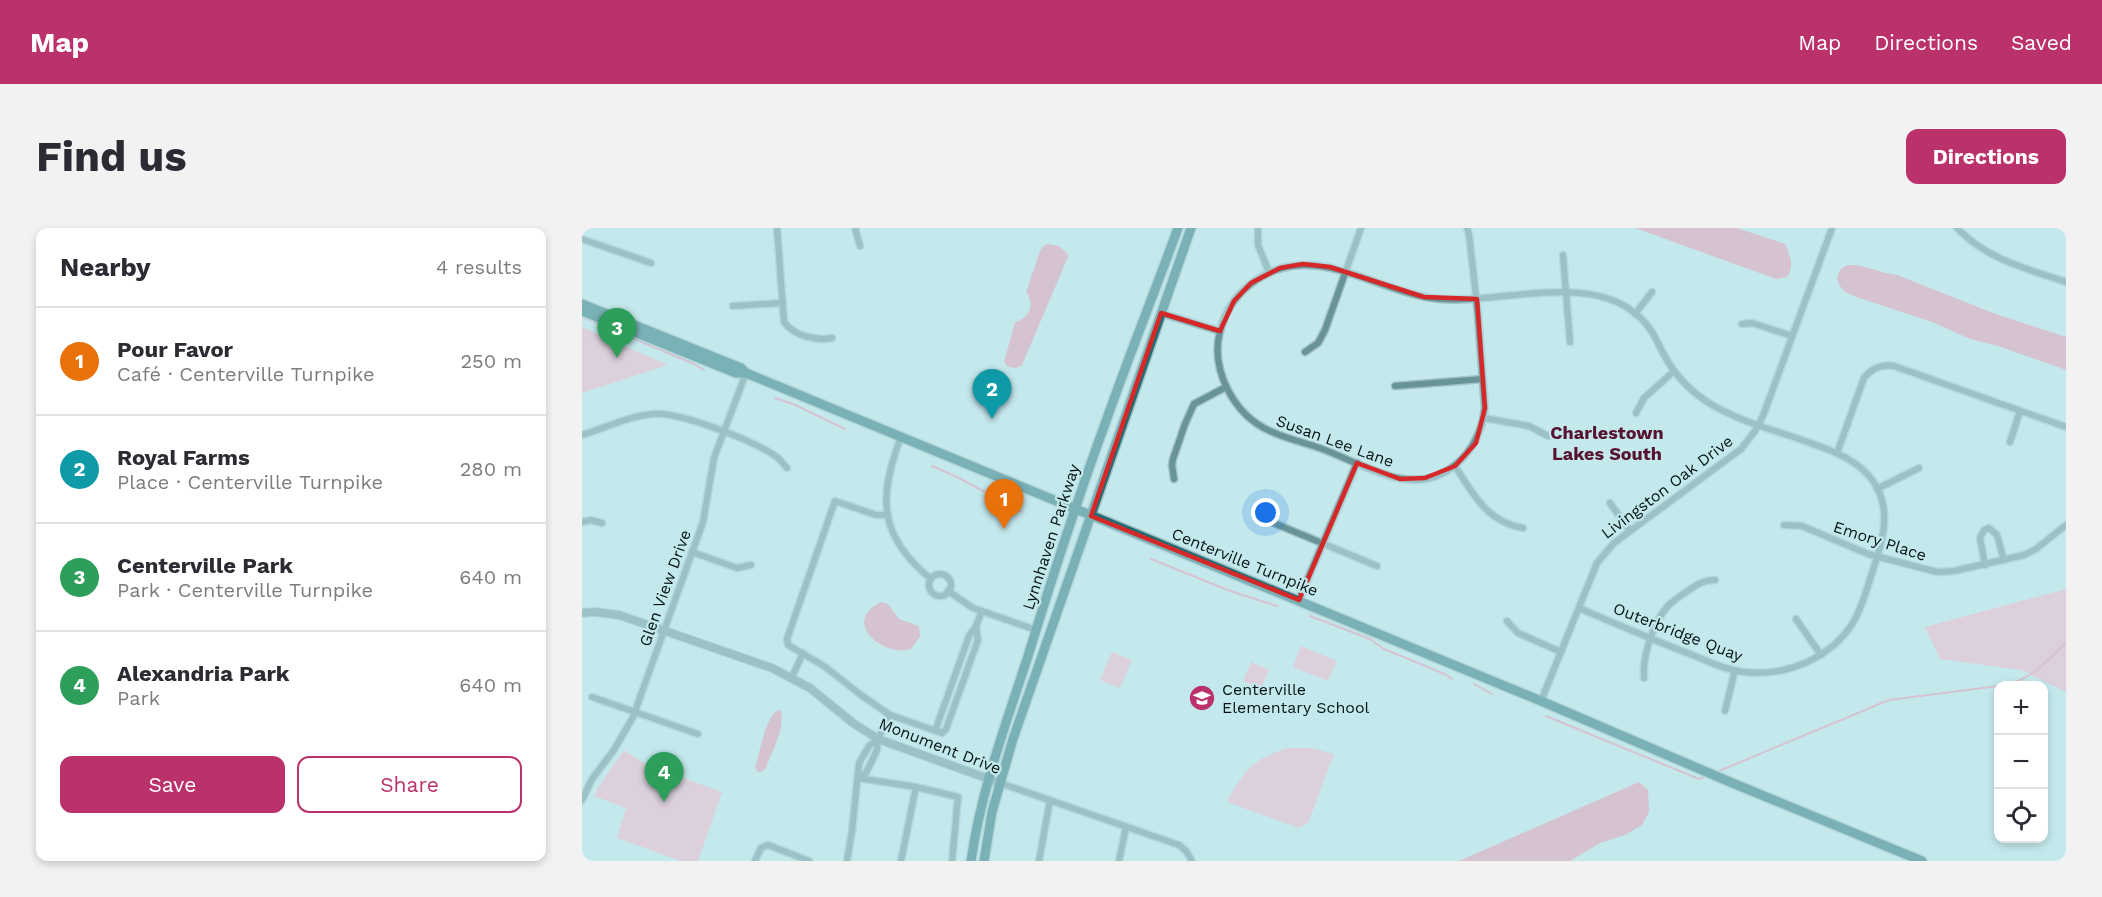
<!DOCTYPE html>
<html lang="en">
<head>
<meta charset="utf-8">
<style>
  body { margin:0; font-family:"Work Sans",sans-serif; background:#f2f2f3; color:#2b2b33 }
  .controls { position:absolute; right:18px; bottom:18px; display:grid; overflow:hidden; border-radius:12px; box-shadow:0 3px 9px #0003 }
  .controls button { width:54px; height:54px; display:grid; place-items:center; padding:0; border:0; border-bottom:2px solid #e1e1e2; background:#fff; color:#2b2b33; font:30px sans-serif }
  .you { position:absolute; left:684px; top:285px; width:21px; height:21px; margin:-15px; border:4px solid #fff; border-radius:50%; background:#1a73e8; box-shadow:0 0 0 9px #1a73e833 }
  .badge { display:grid; place-items:center; width:39px; height:39px; border-radius:50%; background:#bb316b; color:#fff; font-size:20px; font-weight:700 }
  .pin { position:absolute; translate:-50% -50px; filter:drop-shadow(0 2px 3px #0008) }
  .pin::after { content:''; position:absolute; top:32px; width:21px; height:18px; background:inherit; clip-path:polygon(0 0,100% 0,50% 100%) }
  .list { margin:0; padding:0; list-style:none }
  h2 { display:flex; justify-content:space-between; align-items:center; height:78px; margin:0; padding:0 24px; font-size:26px }
  h2 small { font-size:20px; font-weight:400; color:#7c7c81 }
  .list li { display:grid; grid-template-columns:39px 1fr auto; gap:18px; align-items:center; box-sizing:border-box; height:108px; padding:0 24px; border-top:2px solid #e1e1e2 }
  .list b { display:block; font-size:22px; white-space:nowrap }
  .list p { margin:0; font-size:20px; white-space:nowrap; color:#7c7c81 }
  .list em { font-size:20px; font-style:normal; color:#7c7c81 }
  .actions { display:flex; gap:12px; padding:18px 24px }
  .actions a { flex:1; padding:14px 0; border:2px solid #bb316b; border-radius:12px; text-align:center; font-size:21px; color:#bb316b }
  .actions .main { background:#bb316b; color:#fff }
  .icon { flex:none; width:33px; height:33px; fill:none; stroke:currentColor; stroke-width:2; stroke-linecap:round; stroke-linejoin:round }
  .map { position:relative; flex:none; width:1484px; height:633px; overflow:hidden; border-radius:12px }
  header { display:flex; align-items:center; gap:36px; box-sizing:border-box; height:84px; padding:0 30px; background:#bb316b; color:#fff }
  header strong { font-size:28px }
  nav { display:flex; gap:33px; margin-inline-start:auto; font-size:21px }
  .intro { display:flex; align-items:center; justify-content:space-between; box-sizing:border-box; height:144px; padding:0 36px }
  h1 { margin:0; font-size:42px }
  .button { padding:15px 27px; border-radius:12px; background:#bb316b; color:#fff; font-size:21px; font-weight:700 }
  main { display:flex; gap:36px; padding:0 36px }
  aside { flex:1; background:#fff; border-radius:12px; box-shadow:0 3px 9px #0003 }
  .map>svg:first-child { display:block }
  .green { fill:#f5b1c5 }
  .water { fill:#e994af }
  .lines { fill:none; stroke-linecap:round; stroke-linejoin:round }
  .stream { stroke:#e994af; stroke-width:2 }
  .minor-casing { stroke:#a2c3c6; stroke-width:9 }
  .tertiary-casing { stroke:#a2c3c6; stroke-width:10 }
  .secondary-casing { stroke:#a2c3c6; stroke-width:12 }
  .minor { stroke:#689398; stroke-width:6 }
  .tertiary { stroke:#689398; stroke-width:8 }
  .secondary { stroke:#216d74; stroke-width:9 }
  .marked { fill:none; stroke:#d62828; stroke-width:4.5; stroke-linejoin:round }
  .labels { text-anchor:middle; dominant-baseline:central; stroke-width:4.5; stroke-linejoin:round; paint-order:stroke }
  .street-label { font-size:16px; fill:#061415; stroke:#c4e9ed }
  .poi-label { font-size:16px; fill:#061415; stroke:#c4e9ed; text-anchor:start }
  .neighbourhood-label { font-size:18px; font-weight:bold; fill:#56132f; stroke:#c4e9ed }
</style>
</head>
<body>
<header>
<strong>Map</strong>
<nav><a>Map</a><a>Directions</a><a>Saved</a></nav>
</header>
<div class="intro"><h1>Find us</h1><a class="button">Directions</a></div>
<main>
<aside>
<h2>Nearby<small>4 results</small></h2>
<ul class="list">
<li><span class="badge" style="background:#e8710a">1</span><div><b>Pour Favor</b><p>Café · Centerville Turnpike</p></div><em>250 m</em></li>
<li><span class="badge" style="background:#0f9aa8">2</span><div><b>Royal Farms</b><p>Place · Centerville Turnpike</p></div><em>280 m</em></li>
<li><span class="badge" style="background:#2e9e5b">3</span><div><b>Centerville Park</b><p>Park · Centerville Turnpike</p></div><em>640 m</em></li>
<li><span class="badge" style="background:#2e9e5b">4</span><div><b>Alexandria Park</b><p>Park</p></div><em>640 m</em></li>
</ul>
<div class="actions"><a class="main">Save</a><a>Share</a></div>
</aside>
<div class="map">
<svg width="1484" height="633" viewBox="0 0 1484 633">
  <rect width="100%" height="100%" fill="#c4e9ed"/>
  <g class="green">
    <path d="M0,99L86,137L0,165Z"/>
    <path d="M1484,361V464L1439,442L1358,431L1343,399Z"/>
    <path d="M719,418L755,433L746,453L711,439Z"/>
    <path d="M530,424L550,432L538,460L518,452Z"/>
    <path d="M669,434L687,442L679,461L661,453Z"/>
    <path d="M706,520H729L752,526L726,595L717,600L645,574C661,543 672,530 706,520Z"/>
    <path d="M42,522L65,537L140,564L116,633H99L35,610L44,580L12,568L17,558Z"/>
  </g>
  <g class="water">
    <path d="M1053,0H1155L1203,16C1208,27 1213,38 1205,49L1194,51Z"/>
    <path d="M466,16L477,18L485,25L486,29L440,137L434,140L426,139L422,134L433,94C448,90 453,77 444,64L458,23L460,19Z"/>
    <path d="M1265,37C1283,36 1297,45 1315,47L1414,86L1484,109V142L1416,118L1388,111L1350,94L1277,70L1263,64L1257,57L1255,50L1258,42Z"/>
    <path d="M299,374L306,376L317,391L337,398L338,409L329,421C302,430 258,394 299,374Z"/>
    <path d="M196,482L199,483C203,501 190,523 184,540L180,544H176L173,539C178,525 183,489 196,482Z"/>
    <path d="M1057,554L1066,562L1067,584L1060,597L1043,607L1018,615L988,633H877Z"/>
  </g>
  <g class="lines">
    <g class="stream">
      <path d="M0,89L112,136L122,142"/>
      <path d="M193,170L211,176L263,201"/>
      <path d="M350,238L377,250L440,284"/>
      <path d="M569,331L648,363L695,378"/>
      <path d="M728,388L788,411L802,421L865,447L870,451"/>
      <path d="M892,456L910,466"/>
      <path d="M1419,458C1446,454 1465,434 1484,414"/>
      <path d="M964,488L1117,551L1122,549"/>
      <path d="M1137,543L1307,472L1416,458"/>
    </g>
    <g class="minor-casing">
      <g id="minor">
        <path d="M195,0L202,94C212,108 234,113 250,110"/>
        <path d="M273,0L278,18"/>
        <path d="M676,0V17L687,44"/>
        <path d="M885,0L887,6L896,86L903,180C898,224 863,261 815,250C792,245 770,233 748,224C729,216 707,212 688,203C652,187 628,142 638,103C643,82 656,64 674,52C733,11 797,66 858,71C923,77 1026,36 1070,104C1074,110 1077,118 1081,125C1113,187 1173,194 1234,217C1256,225 1279,234 1293,256C1311,285 1299,318 1289,348C1284,364 1280,379 1272,393C1250,430 1204,449 1162,444C1143,442 1126,433 1108,426C1071,412 1034,396 997,380"/>
        <path d="M1375,0C1406,32 1443,40 1484,54"/>
        <path d="M0,11L69,35"/>
        <path d="M981,27L988,114"/>
        <path d="M151,78L199,75"/>
        <path d="M579,85L638,103"/>
        <path d="M1053,86L1070,64"/>
        <path d="M1160,96L1170,95L1210,108"/>
        <path d="M723,124L736,115L743,102L779,0"/>
        <path d="M813,158L901,151"/>
        <path d="M1054,185L1062,170L1091,144"/>
        <path d="M902,190L947,198L966,208"/>
        <path d="M0,207C23,200 47,188 71,186C96,183 169,212 192,227C197,230 201,235 205,240"/>
        <path d="M319,209C296,269 296,308 349,351"/>
        <path d="M1428,214L1438,183"/>
        <path d="M1255,225L1282,150C1290,140 1299,136 1312,138L1484,199"/>
        <path d="M873,238C891,266 905,294 941,300"/>
        <path d="M592,251L590,237L591,231L603,196L612,176L644,159"/>
        <path d="M1295,261L1337,240"/>
        <path d="M1028,275L1048,303"/>
        <path d="M306,287H294L253,273L205,411L206,417L242,438L279,467L308,487L360,505L364,501L396,412L394,398"/>
        <path d="M675,288L795,338"/>
        <path d="M0,294L9,292L20,295"/>
        <path d="M1202,297L1220,298L1286,326L1355,344L1372,343L1442,327L1454,321L1484,297"/>
        <path d="M110,324L155,340L169,337"/>
        <path d="M1403,337L1398,310L1402,302L1407,300L1415,307L1422,332"/>
        <circle cx="358" cy="357" r="11"/>
        <path d="M366,363L391,380L454,402"/>
        <path d="M717,372L775,235"/>
        <path d="M1214,391L1239,427"/>
        <path d="M925,393L936,405L979,424"/>
        <path d="M210,449L221,425"/>
        <path d="M1062,450C1060,429 1071,395 1085,379C1091,372 1100,367 1107,362C1116,356 1122,352 1133,352"/>
        <path d="M10,469L116,506"/>
        <path d="M959,473L1015,335L1032,315L1159,221L1173,203L1181,188L1250,0"/>
        <path d="M1143,483L1153,442"/>
        <path d="M353,503L387,408L394,398L400,383"/>
        <path d="M276,549L284,545L295,522L296,511L308,487"/>
        <path d="M276,550L334,559L376,569L370,633"/>
        <path d="M418,555L597,617L604,623L610,633"/>
        <path d="M0,572L10,551L32,522L51,489L121,294L132,230L164,145"/>
        <path d="M173,633L179,620L186,617L227,633"/>
        <path d="M265,633L270,603L277,535L287,518L296,511"/>
        <path d="M319,633L334,559"/>
        <path d="M457,633L468,572"/>
        <path d="M537,633L544,599"/>
      </g>
    </g>
    <g class="tertiary-casing">
      <path id="tertiary" d="M0,385L13,384L37,387L190,440L228,460L271,495L296,511L418,555"/>
    </g>
    <g class="secondary-casing">
      <g id="secondary">
        <path d="M0,76L159,140L164,145L959,473L1148,554L1340,633"/>
        <path d="M0,83L154,145H164"/>
        <path d="M389,633C399,562 424,496 446,428C470,350 495,272 523,196C546,130 572,66 596,0"/>
        <path d="M402,633L410,584L431,511L609,0"/>
      </g>
    </g>
    <use href="#minor" class="minor"/>
    <use href="#tertiary" class="tertiary"/>
    <use href="#secondary" class="secondary"/>
  </g>
  <path d="M0 0H1484V633H0ZM721,36L748,39L842,69L895,71L903,180L894,215L873,238L843,250L818,251L775,235L717,372L509,288L579,85L638,103L652,73L669,55L698,40Z" fill="#c4e9ed" fill-opacity=".55" fill-rule="evenodd"/>
  <path class="marked" d="M721,36L748,39L842,69L895,71L903,180L894,215L873,238L843,250L818,251L775,235L717,372L509,288L579,85L638,103L652,73L669,55L698,40Z"/>
  <defs>
    <g id="school-disc" transform="scale(1.35)"><circle r="9.5" fill="#bb316b" stroke="#c4e9ed"/><path d="M0-5L7-2L0 1L-7-2ZM-4 1L0 2.5L4 1V4Q0 6-4 4Z" fill="#fff"/></g>
  </defs>
  <g fill-rule="evenodd">
    <use href="#school-disc" x="620" y="470"/>
  </g>
  <g class="labels">
    <g class="street-label">
      <text transform="translate(753 213) rotate(20)">Susan Lee Lane</text>
      <text transform="translate(1085 259) rotate(-37)">Livingston Oak Drive</text>
      <text transform="translate(469 309) rotate(-72)">Lynnhaven Parkway</text>
      <text transform="translate(1298 313) rotate(18)">Emory Place</text>
      <text transform="translate(663 334) rotate(22)">Centerville Turnpike</text>
      <text transform="translate(83 360) rotate(-70)">Glen View Drive</text>
      <text transform="translate(1096 404) rotate(21)">Outerbridge Quay</text>
      <text transform="translate(358 518) rotate(21)">Monument Drive</text>
    </g>
    <g class="poi-label">
      <text x="640" y="461">Centerville<tspan x="640" dy="18">Elementary School</tspan></text>
    </g>
    <g class="neighbourhood-label">
      <text x="1025" y="204">Charlestown<tspan x="1025" dy="21">Lakes South</tspan></text>
    </g>
  </g>
</svg>
<div class="controls">
<button>+</button>
<button>−</button>
<button><svg class="icon" aria-label="locate" viewBox="0 0 24 24"><circle cx="12" cy="12" r="6"/><path d="M12 2v4M12 18v4M2 12h4M18 12h4"/></svg></button>
</div>
<div class="you"></div>
<div class="pin badge" style="left:422px;top:301px;background:#e8710a">1</div>
<div class="pin badge" style="left:410px;top:191px;background:#0f9aa8">2</div>
<div class="pin badge" style="left:35px;top:130px;background:#2e9e5b">3</div>
<div class="pin badge" style="left:82px;top:574px;background:#2e9e5b">4</div>
</div>
</main>
</body>
</html>
